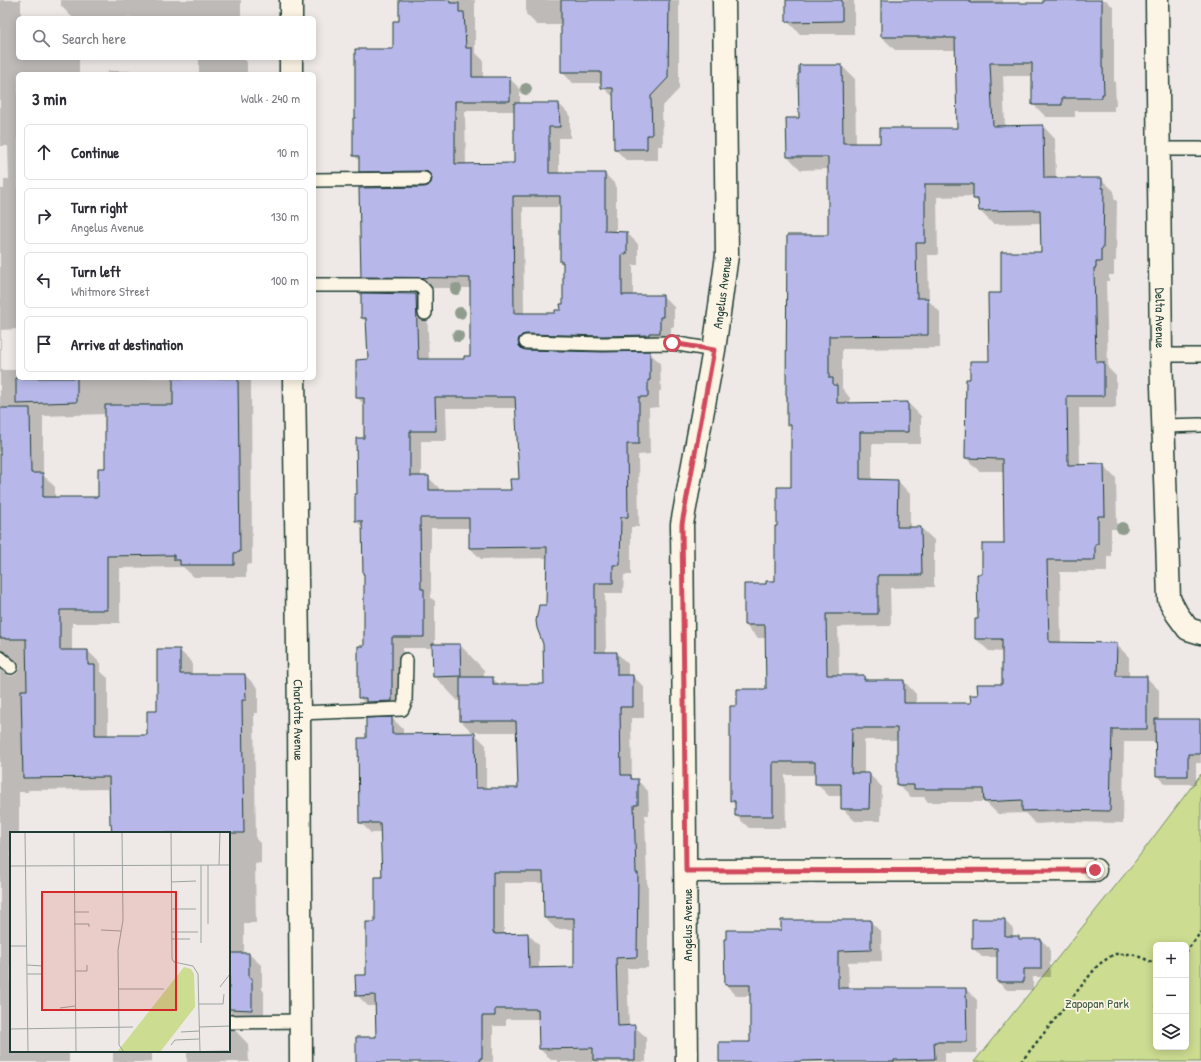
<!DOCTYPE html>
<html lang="en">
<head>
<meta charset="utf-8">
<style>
  body { margin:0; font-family:"Patrick Hand",sans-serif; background:#f7f7f7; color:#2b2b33 }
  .controls { position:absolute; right:12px; bottom:12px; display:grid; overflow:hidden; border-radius:6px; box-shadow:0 2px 10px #0003 }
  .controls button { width:36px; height:36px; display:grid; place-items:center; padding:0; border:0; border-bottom:1px solid #e1e1e2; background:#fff; color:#2b2b33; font:20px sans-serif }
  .stop { position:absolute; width:12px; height:12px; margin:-9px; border:3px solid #d1495b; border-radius:50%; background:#fff }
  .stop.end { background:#d1495b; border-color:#fff; box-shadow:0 1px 4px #0008 }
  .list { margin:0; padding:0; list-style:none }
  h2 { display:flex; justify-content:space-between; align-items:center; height:52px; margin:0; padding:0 16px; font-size:17px }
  h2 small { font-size:13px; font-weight:400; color:#7c7c81 }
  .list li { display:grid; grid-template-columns:26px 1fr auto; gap:12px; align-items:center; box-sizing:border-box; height:56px; margin:0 8px 8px; padding:0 8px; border:1px solid #e1e1e2; border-radius:6px }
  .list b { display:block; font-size:15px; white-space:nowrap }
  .list p { margin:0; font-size:13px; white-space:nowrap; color:#7c7c81 }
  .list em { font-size:13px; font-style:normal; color:#7c7c81 }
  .icon { flex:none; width:22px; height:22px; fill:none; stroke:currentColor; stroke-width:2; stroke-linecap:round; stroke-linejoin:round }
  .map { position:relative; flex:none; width:1201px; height:1062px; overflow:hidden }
  .search { position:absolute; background:#fff; box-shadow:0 2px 10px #0003; left:16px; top:16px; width:300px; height:44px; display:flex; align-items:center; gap:10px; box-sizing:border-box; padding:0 14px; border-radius:6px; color:#7c7c81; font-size:15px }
  .panel { position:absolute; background:#fff; box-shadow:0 2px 10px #0003; left:16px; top:72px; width:300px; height:308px; border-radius:6px }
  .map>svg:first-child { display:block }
  .green { fill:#ccdc90; stroke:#768c62; fill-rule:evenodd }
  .shadow { fill:#0003; fill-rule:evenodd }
  .building { fill:#b7b8e9; stroke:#1f3d34; fill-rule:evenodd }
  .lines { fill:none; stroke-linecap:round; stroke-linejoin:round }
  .lane-casing { stroke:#1f3d34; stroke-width:16 }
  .street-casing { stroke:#1f3d34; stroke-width:25 }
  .path { stroke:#1f3d34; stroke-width:2.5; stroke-dasharray:3 3; stroke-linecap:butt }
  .lane { stroke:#fcf5e5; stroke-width:13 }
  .street { stroke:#fcf5e5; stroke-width:22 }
  .tree { fill:#8f9c8e }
  .route { stroke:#d1495b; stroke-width:5 }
  .labels { text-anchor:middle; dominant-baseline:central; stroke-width:3.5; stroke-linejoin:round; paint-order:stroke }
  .street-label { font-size:13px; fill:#1f3d34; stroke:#fcf5e5 }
  .park-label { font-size:13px; fill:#425d46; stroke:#fcf5e5 }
  .inset-road { fill:none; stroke:#9ba49f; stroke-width:1 }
  .view { fill:#d62828; fill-opacity:0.15; stroke:#d62828; stroke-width:2 }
  .inset-edge { fill:none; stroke:#1f3d34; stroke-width:2 }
</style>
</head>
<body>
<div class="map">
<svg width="1201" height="1062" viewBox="0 0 1201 1062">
  <rect width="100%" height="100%" fill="#eee9e6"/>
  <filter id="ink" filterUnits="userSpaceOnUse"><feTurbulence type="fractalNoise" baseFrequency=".025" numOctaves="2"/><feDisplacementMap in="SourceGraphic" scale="8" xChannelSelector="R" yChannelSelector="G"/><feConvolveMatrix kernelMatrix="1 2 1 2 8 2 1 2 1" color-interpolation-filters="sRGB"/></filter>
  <g filter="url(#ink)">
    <path class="green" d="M1201,774V1062H974L1137,859ZM1156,945H1186V1047H1156Z"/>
    <g class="shadow">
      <path d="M0,0H21V18H18V58H79V74H18V329L1,330V370H18V378H251L252,564L246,565V577H194L183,567L120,568V623H72V651H88L101,664V672L108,678V736H148L158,712L179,650L192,662V675H245L258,688V713H254L256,839L261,844V863L255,864L256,923H244V954H249L262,966V989L264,992V1022L238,1027L235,1030L248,1044L249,1062H187V1051H229V833H113L110,789L28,790V792H19V833H11V1051H69V1062H0V189H4V179H9L8,146H0ZM106,414V469L99,498H55V487L43,475V416ZM15,662L20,666L18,672L15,675L9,676L5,672L4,669Z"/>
      <path d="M61,0H241V18H73L61,6Z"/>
      <path d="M400,0H475V52L483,60V78H509L520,89V104H559L570,115V138H559V174H605L616,185V233H627L638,244V265H633V296H663L674,307V327H671V343L530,349L529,351L603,353L649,352L660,363L661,391H659V407L649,408L650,454L638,455L639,527H631V575H624L623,593H605L606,653H617L628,664V676H633L644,687V718H631L632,778L634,780H637L648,791L649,815H645L647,883L648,885V968H627L629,1026H634L646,1037V1062H557V1060H551L540,1049L539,1019H506V1026H493V1062H357L377,1038L376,1006H368L357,995L367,976L383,878L382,833H371L360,822L367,739L392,718L403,729V735L474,734L461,721V701H458L434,676L433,648H403V712L370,708L359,697L365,647V575L363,528L356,521L365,440V406L357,397L369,360L367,323L362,318V294L416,295L427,306L429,360H465L471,357V288H373L362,277L432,182H371L360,171V161L354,156V119H356L394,50L400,22ZM465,111H515V164L466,165ZM523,207H561V262L564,265V305L562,311L556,314H524ZM446,408H516L520,480L512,491H439V488L428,477H421V441H447ZM431,528H470V548L481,559L548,558L545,685H500L492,678H484V670L460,645H435V601L431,598ZM473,732H518L519,789H486V745ZM504,883H545V918L556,929H575V968L539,969V945L528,934L504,935Z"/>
      <path d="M526,0H679V89L662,107L663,146H658V160H626L615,149V98L602,87V83H573L562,72V25H537L526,14Z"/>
      <path d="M787,0H854V34H800L787,21Z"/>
      <path d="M882,0H1003V4H1044V0H1106L1114,8V81L1115,82L1116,106H1114V111H1075V117H1046L1033,104V76H1003L1005,127L1043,126L1055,139L1056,179H1101L1114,191V199L1117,201L1116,261H1114V275H1109V281H1106L1108,368L1116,376V408H1079L1080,466L1104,465L1116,478L1117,529H1111V556H1107V572H1060L1061,643L1116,644L1129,657V677H1146L1159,690V720H1199L1201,722V763H1196V784H1166L1157,775V742H1124L1123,823L1065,822L1036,824L1025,813L998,814L985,802H928L924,797H911L898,785V740H864V774H869L882,787L881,821H855L842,808V796H829L816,783V775H785L786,828H749L736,816V806L731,801L738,707L767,690L766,638H758L745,625L767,585L776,582L778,527L792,488V428L788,424L829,236V169L801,170L788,157L800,119V66H842L855,79L856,144H881L958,129L956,50H895L882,37ZM974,196V199L980,204V211L993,224L1041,223L1042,253L1002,294L990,362L971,380L966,458L979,471H1004L1005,545L983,575L976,639L989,651L1003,652V685L979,696L972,704H916V694L904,681H869L864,676H839L838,627L891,626L890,588L934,587V540L921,528H910V494L898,481H872V444H921V416L908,403L850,404V398L842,388V349L940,348V312L929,301L928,255H938L937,197Z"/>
      <path d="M199,58H243L247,62V74H199Z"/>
      <path d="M108,71H144L146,74H108Z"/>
      <path d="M1004,920L1013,929V937H1018L1021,940H1041L1050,948V977H1033V990H1007L998,982V957H982L973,948Z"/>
      <path d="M870,921L881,932L882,961L848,962L849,989H966L977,1000V1053H945V1062H721L751,1042V996H737L726,985L725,940L782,931Z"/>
      <rect x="113" y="1051" width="39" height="11"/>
    </g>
    <g class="building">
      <path d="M399,0H450V3H459V12H464L466,48H472V77H510V101H455V164L514,163V103H559L560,127H549V173H605V231L627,232V254H622V295H663V317H660V333H649V335L603,336L526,334L522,335L519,338L518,341L519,346L522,349L526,350L603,352L650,351V380H648V397H639V444H627L628,517H621L620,565H613V583H595V652H617V675H633V707H620L621,775H631V779H638V805H634L636,873H638L637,957L616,958L618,1026L635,1025V1060H593V1048L539,1049L538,1009H495V1016H482V1058H480V1062H356V1037H376L375,995L356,996L355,975H366V922H375V877H382L380,823H359L358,738H366V718L392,717V734L475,733L476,788H518L516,721H460V677H493V684H544L543,644L537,628L536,621L539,605H546L547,547L469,548V518H420L421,589H424V637H392V701L366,702V698H358V646H364V574H363L362,521H355V494H357L356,438H364V398H356V360L368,359L366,318H361V293L416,294L418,359H464V356H470V278L361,277L359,188L424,187L428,186L431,183L432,179L431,175L428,172L424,171L359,172V156H353V118H355V49H393V21H399ZM513,196H560V262H563V304H560L561,310H555V313H514ZM435,397H515L519,479H510L511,490H429V476H410V431H436ZM493,872H543L544,918H574V967L529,968L528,933L495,934V933H493Z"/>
      <path d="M561,0H669L668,78L651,96L652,135H647V149H614L613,88H601V72H561Z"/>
      <path d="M786,0H842V21L786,22Z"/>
      <path d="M881,0H970V3H1043V0H1102V68H1103L1104,94H1102V98H1062V105H1032V63H990L993,126L1043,125L1044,178H1102V188H1104L1103,249H1101V262H1096V268H1094L1096,362H1104V396H1067L1068,465L1104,464L1105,516H1098V544H1095V560H1047L1049,642L1117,643L1116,676H1147V729H1112L1110,811L1052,810L1022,811V800L984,802L983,789H914V785H897V728H852L851,773H870L869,809H841V784H815V762H773V816H735V801H730V706H737V689H766L765,625H744V584H766V581H775V526H777V487H791V425H787V396H786L787,235H828V157H787L786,118H799L798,74H799V65H842L843,143H880V128H957L955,38H946V37H881ZM925,184H973V199H978L979,211L1040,210L1041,252H1001V293H988L989,361H970V379H966L965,458L1003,459L1004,544H982V574H977L978,619H975V639H1002V684H977L978,695H970L971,703H904V680H864V675H827L826,614H878V575H922L921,527H897L898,480L860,479V432H908V402L837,403V385H833V378H829V336L928,335V298H917L916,243H925Z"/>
      <path d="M16,378H77V402L16,404Z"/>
      <path d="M173,378H238L240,552L234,553V565H180V560H174V555L107,556V610H60V650H88V665H95V735H147V711H157V649H180V674H245L246,700H242L244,833H112L111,824H110L109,777L23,778L21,690H27L26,639H5V638H0V408H30L31,473H43V497H98V468H105V405H173Z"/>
      <path d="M432,644H460L461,676L433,677Z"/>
      <path d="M1155,719H1200V754H1188V776H1156Z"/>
      <path d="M972,919H1005V936H1019V939H1041V969H1024V982H997V948L972,949Z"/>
      <path d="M781,920H871V950L838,951V988H966L967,1042H934L935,1059L894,1060V1062H836V1060L776,1062H719V1042H750V985H725L724,939H726V930H781Z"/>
      <path d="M229,953H249V978H252V1010L229,1009Z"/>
    </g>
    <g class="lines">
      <g class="lane-casing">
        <g id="lane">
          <path d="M1159,149H1201"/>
          <path d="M314,180L424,179"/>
          <path d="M314,285H419L425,291V313"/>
          <path d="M526,342L603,344L672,343L714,350"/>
          <path d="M1161,355H1201"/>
          <path d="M1163,426L1201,425"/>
          <path d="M0,658L11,667"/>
          <path d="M299,713L402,709L405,702L406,660"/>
          <path d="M229,1022L301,1021"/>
        </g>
      </g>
      <g class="street-casing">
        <g id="street">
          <path d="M291,0V18"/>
          <path id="s1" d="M1157,0L1161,355L1169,599L1177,614L1188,629L1201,633"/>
          <path d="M291,58V74"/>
          <path id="s2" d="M294,378L299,713L301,1062"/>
          <path d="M686,871L1095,870"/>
          <path id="s3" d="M687,1062L682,524L714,350L727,255L724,0"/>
        </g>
      </g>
      <g class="path">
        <path d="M1186,952L1201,932"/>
        <path d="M1021,1062L1098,965L1114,954H1132L1145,959L1156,964"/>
      </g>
      <use href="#lane" class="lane"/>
      <use href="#street" class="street"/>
    </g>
    <g class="tree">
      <circle cx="526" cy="89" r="6"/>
      <circle cx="456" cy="289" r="6"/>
      <circle cx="460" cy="313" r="6"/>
      <circle cx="458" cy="336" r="6"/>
      <circle cx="1122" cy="528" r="6"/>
    </g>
  </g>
  <g class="lines" filter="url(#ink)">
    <path class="route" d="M672,343L714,350L682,524L686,871L1095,870"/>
  </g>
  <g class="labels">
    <g class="street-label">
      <text stroke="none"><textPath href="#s3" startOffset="773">Angelus Avenue</textPath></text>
      <text stroke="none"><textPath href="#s1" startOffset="318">Delta Avenue</textPath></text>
      <text stroke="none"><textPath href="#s2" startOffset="342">Charlotte Avenue</textPath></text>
      <text transform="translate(687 925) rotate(-90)">Angelus Avenue</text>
    </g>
    <g class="park-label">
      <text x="1097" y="1003">Zapopan Park</text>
    </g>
  </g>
  <g transform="translate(10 832)">
    <rect width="220" height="220" fill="#eee9e6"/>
    <path d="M174,135L181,137L184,142L185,175L150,220H107Z" fill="#ccdc90"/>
    <path class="inset-road" d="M15,0L18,220M64,0L66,220M112,0L113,88L108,118L109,196V213L114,220M161,0L162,127L164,130L183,134L188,142L190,220M191,33V111M198,33V92M209,33L210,0M0,34L220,33M161,50L186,49M161,77H186M64,80H79M64,92H79V95M91,98L111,99M161,100H188M161,107H180M0,114H16M17,133L33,134M65,139H77V133M17,142H31M210,155L220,142M108,157H154M189,172H213L214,162M50,176L65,174M189,195L220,194M0,197L123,195M171,200L189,199M161,213L165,208L189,207M169,220L218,219"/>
    <path class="view" d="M32,60H166V178H32Z"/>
    <rect width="220" height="220" class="inset-edge"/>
  </g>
</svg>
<div class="controls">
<button>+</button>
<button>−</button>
<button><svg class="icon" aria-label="layers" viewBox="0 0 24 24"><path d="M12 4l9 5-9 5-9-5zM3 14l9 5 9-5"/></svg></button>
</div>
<div class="stop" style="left:672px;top:343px"></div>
<div class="stop end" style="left:1095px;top:870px"></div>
<div class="search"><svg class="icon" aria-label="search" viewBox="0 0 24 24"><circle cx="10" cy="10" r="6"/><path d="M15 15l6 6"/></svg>Search here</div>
<section class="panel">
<h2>3 min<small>Walk · 240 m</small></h2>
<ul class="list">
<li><svg class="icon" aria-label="ahead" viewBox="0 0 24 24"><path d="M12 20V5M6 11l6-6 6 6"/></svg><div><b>Continue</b></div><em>10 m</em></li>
<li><svg class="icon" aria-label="right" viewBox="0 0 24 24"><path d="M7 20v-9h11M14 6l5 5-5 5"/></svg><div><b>Turn right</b><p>Angelus Avenue</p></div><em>130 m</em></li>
<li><svg class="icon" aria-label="left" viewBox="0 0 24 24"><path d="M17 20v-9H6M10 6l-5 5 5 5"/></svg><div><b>Turn left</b><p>Whitmore Street</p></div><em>100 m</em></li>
<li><svg class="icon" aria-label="arrive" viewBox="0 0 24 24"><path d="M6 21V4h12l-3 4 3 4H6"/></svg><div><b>Arrive at destination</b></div></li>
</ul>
</section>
</div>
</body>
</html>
